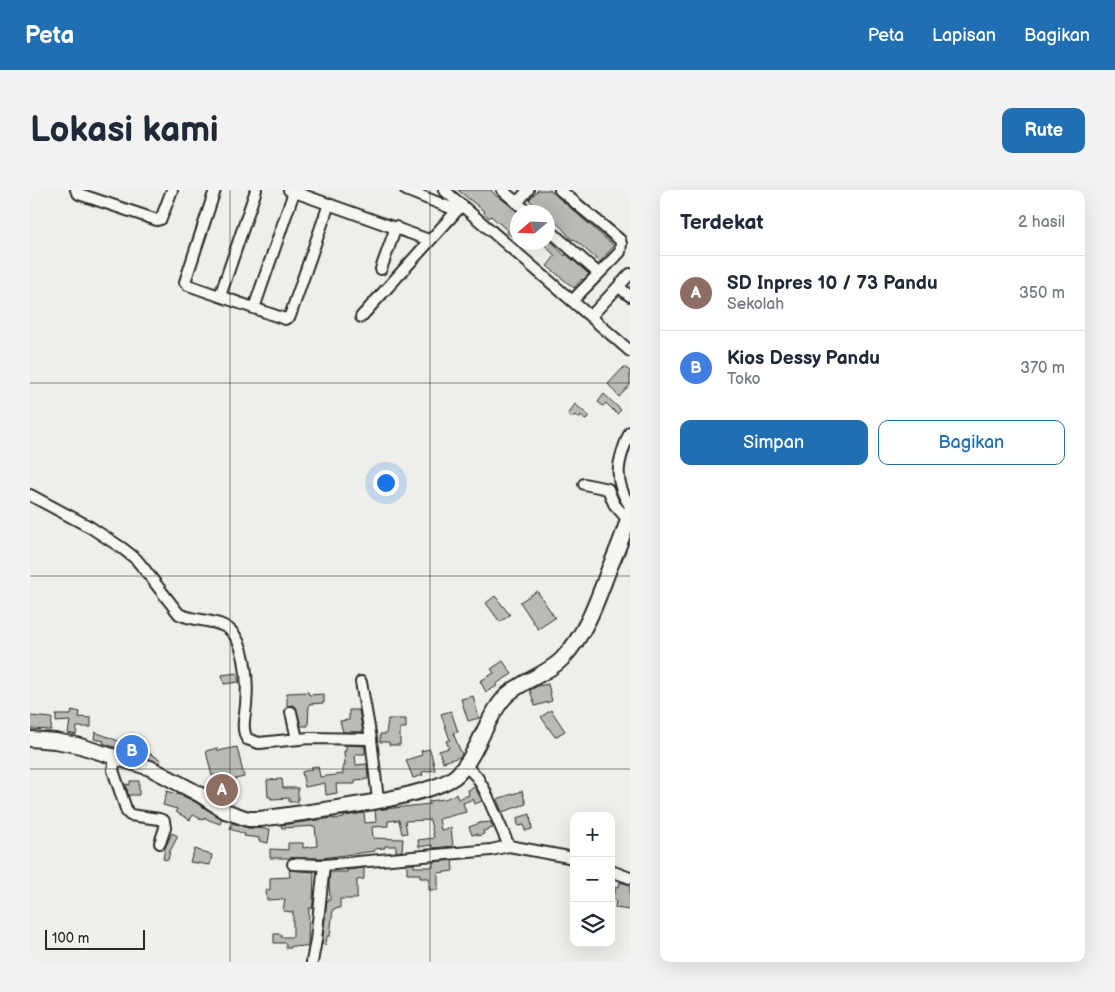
<!DOCTYPE html>
<html lang="id">
<head>
<meta charset="utf-8">
<style>
  body { margin:0; font-family:"Balsamiq Sans",sans-serif; background:#f2f2f3; color:#1f2937 }
  .controls { position:absolute; right:15px; bottom:15px; display:grid; overflow:hidden; border-radius:10px; box-shadow:0 5px 20px #0002 }
  .controls button { width:45px; height:45px; display:grid; place-items:center; padding:0; border:0; border-bottom:1px solid #e0e1e3; background:#fff; color:#1f2937; font:25px sans-serif }
  .compass { position:absolute; left:480px; top:15px; width:45px; height:45px; border-radius:50%; background:#fff; box-shadow:0 5px 20px #0002; rotate:251deg }
  .scale { position:absolute; left:15px; bottom:12px; width:100px; box-sizing:border-box; padding-left:5px; border:2px solid #2b2b2b; border-top:0; font-size:14px; line-height:18px; white-space:nowrap; color:#2b2b2b; -webkit-text-stroke:4px #f6f6f2; paint-order:stroke }
  .you { position:absolute; left:355px; top:292px; width:18px; height:18px; margin:-12px; border:4px solid #fff; border-radius:50%; background:#1a73e8; box-shadow:0 0 0 8px #1a73e833 }
  .badge { display:grid; place-items:center; width:32px; height:32px; border-radius:50%; background:#1f6fb2; color:#fff; font-size:16px; font-weight:700 }
  .pin { position:absolute; translate:-50% -50%; border:2px solid #fff; box-shadow:0 1px 5px #0006 }
  .list { margin:0; padding:0; list-style:none }
  h2 { display:flex; justify-content:space-between; align-items:center; height:65px; margin:0; padding:0 20px; font-size:21px }
  h2 small { font-size:16px; font-weight:400; color:#747a83 }
  .list li { display:grid; grid-template-columns:32px 1fr auto; gap:15px; align-items:center; box-sizing:border-box; height:75px; padding:0 20px; border-top:1px solid #e0e1e3 }
  .list b { display:block; font-size:19px; white-space:nowrap }
  .list p { margin:0; font-size:16px; white-space:nowrap; color:#747a83 }
  .list em { font-size:16px; font-style:normal; color:#747a83 }
  .actions { display:flex; gap:10px; padding:15px 20px }
  .actions a { flex:1; padding:11px 0; border:1px solid #1f6fb2; border-radius:10px; text-align:center; font-size:18px; color:#1f6fb2 }
  .actions .main { background:#1f6fb2; color:#fff }
  .icon { flex:none; width:28px; height:28px; fill:none; stroke:currentColor; stroke-width:2; stroke-linecap:round; stroke-linejoin:round }
  .map { position:relative; flex:none; width:600px; height:772px; overflow:hidden; border-radius:10px }
  header { display:flex; align-items:center; gap:30px; box-sizing:border-box; height:70px; padding:0 25px; background:#1f6fb2; color:#fff }
  header strong { font-size:24px }
  nav { display:flex; gap:28px; margin-inline-start:auto; font-size:18px }
  .intro { display:flex; align-items:center; justify-content:space-between; box-sizing:border-box; height:120px; padding:0 30px }
  h1 { margin:0; font-size:35px }
  .button { padding:12px 22px; border-radius:10px; background:#1f6fb2; color:#fff; font-size:18px; font-weight:700 }
  main { display:flex; gap:30px; padding:0 30px }
  aside { flex:1; background:#fff; border-radius:10px; box-shadow:0 5px 20px #0002 }
  .map>svg:first-child { display:block }
  .building { fill:#babab7; stroke:#2b2b2b }
  .lines { fill:none; stroke-linecap:round; stroke-linejoin:round }
  .minor-casing { stroke:#2b2b2b; stroke-width:14 }
  .highway-casing { stroke:#2b2b2b; stroke-width:18 }
  .minor { stroke:#f6f6f2; stroke-width:10 }
  .highway { stroke:#f6f6f2; stroke-width:14 }
  .grid { fill:none; stroke:#2b2b2b; stroke-width:1; stroke-opacity:0.55 }
</style>
</head>
<body>
<header>
<strong>Peta</strong>
<nav><a>Peta</a><a>Lapisan</a><a>Bagikan</a></nav>
</header>
<div class="intro"><h1>Lokasi kami</h1><a class="button">Rute</a></div>
<main>
<div class="map">
<svg width="600" height="772" viewBox="0 0 600 772">
  <rect width="100%" height="100%" fill="#eeeeea"/>
  <filter id="ink" filterUnits="userSpaceOnUse"><feTurbulence type="fractalNoise" baseFrequency=".02" numOctaves="2"/><feDisplacementMap in="SourceGraphic" scale="10" xChannelSelector="R" yChannelSelector="G"/><feConvolveMatrix kernelMatrix="1 2 1 2 8 2 1 2 1" color-interpolation-filters="sRGB"/></filter>
  <g filter="url(#ink)">
    <g class="building">
      <path d="M428,0H461L467,7L468,6L488,22V50L477,43L478,41L470,34L461,26L459,28L454,23L455,22Z"/>
      <path d="M508,0H520L584,56L570,72L544,49L542,50L532,38L518,26V22H512L499,10Z"/>
      <path d="M518,48L535,66L536,64L559,84L553,90L552,89L544,98L517,76L525,66L512,52H518Z"/>
      <path d="M594,177L600,181V195L589,207L578,194Z"/>
      <path d="M574,204L591,220L587,224L576,213L573,216L568,212Z"/>
      <path d="M545,214L559,226L555,230L551,225L549,228L545,225L542,228L538,225Z"/>
      <path d="M507,401L525,428L508,439L490,412Z"/>
      <path d="M465,406L480,425L470,432L456,413Z"/>
      <path d="M473,471L482,484L466,494L467,496L456,502L450,491L464,483L461,479Z"/>
      <path d="M207,483L209,492L194,494L192,485Z"/>
      <path d="M518,494L522,511L505,516L500,500L508,496Z"/>
      <path d="M278,502L279,505L294,504V513L279,514L278,536H271L266,517L263,515L257,516V503Z"/>
      <path d="M443,506L449,528L438,531L431,509Z"/>
      <path d="M42,520L50,522L49,527L61,528V537H47L46,545L38,543L40,531L26,532V525H41Z"/>
      <path d="M319,520H329L333,542H313L310,531L319,530Z"/>
      <path d="M521,520L535,541L525,547L511,527Z"/>
      <path d="M421,521L428,542L423,543L432,565L430,567L413,572L409,561L419,558L416,551L420,550L411,524Z"/>
      <path d="M0,526L22,528L21,540L0,539Z"/>
      <path d="M358,529H376V538H370V555H359V552H350V544H356Z"/>
      <path d="M65,542L117,562L131,570L129,573L73,553L74,551L64,549Z"/>
      <path d="M316,555L335,556V564H325L326,575L337,574L338,589L325,590V594H306L307,603L296,605L295,593L275,597L272,582L282,579L281,577L288,576L290,587L313,584V576H315L314,561H316Z"/>
      <path d="M207,557L214,587L201,590L196,607L187,603L188,600H185L190,584L182,586L176,561L187,558L188,561Z"/>
      <path d="M400,559L405,580L392,582L393,585L383,588L376,570L392,565L391,561Z"/>
      <path d="M252,589L253,598H268V612H259V608L241,609V607H238L237,590Z"/>
      <path d="M100,591H109V605H98L96,594L100,595Z"/>
      <path d="M445,597L452,611L445,614L443,609L433,613L436,622L409,629L411,640L421,638L423,656L403,658L402,655L389,657L388,650L404,648L400,630L375,631L377,643L372,644L369,630L358,631V636L342,637L343,648L373,649L372,661L366,662V656H355V658L344,659L345,661L292,668H240V659L258,660V653H273V658L287,656L285,636L252,638L251,635L303,628V629L314,628V626L334,623L335,633L346,632L345,620L400,614L399,611L415,609L426,604L428,609L439,605L438,600Z"/>
      <path d="M137,601L153,606L165,612L192,629L190,634L174,628L173,630L163,625L160,630L146,622L147,619L133,615Z"/>
      <path d="M492,601L496,614L472,622L467,609Z"/>
      <path d="M500,624L502,639L495,641L494,635L488,636L487,628Z"/>
      <path d="M461,632L463,638L453,641L454,644L448,646L447,644L442,645L439,637L450,633Z"/>
      <path d="M202,633L218,638L240,639L238,653L229,651V648L214,646L215,644L200,639Z"/>
      <path d="M142,643L148,646L140,661L138,670L133,669L135,658Z"/>
      <path d="M165,659L171,661V662L182,665L180,675L160,672Z"/>
      <path d="M422,670L423,681L408,683V700H399V688H390V684H377V674H384V677H403V672Z"/>
      <path d="M334,678V689L327,690V709H310V718L303,719L300,746H297L296,755L292,754L297,711L300,710L299,694L300,682H317V680Z"/>
      <path d="M259,680L284,682L283,713L282,718H279L278,757L261,756V758H256V753H244V744H251V747H263V722L253,721L255,709L237,710L236,700H240V688L260,687Z"/>
      <path d="M590,692L600,695V720L585,718L586,710L581,709V702L585,703L586,696L589,697Z"/>
    </g>
    <g class="lines">
      <g class="minor-casing">
        <g id="minor">
          <path d="M46,0L49,4L127,30L131,29L142,0"/>
          <path d="M185,0L155,92L158,95L255,129L260,126L299,14"/>
          <path d="M259,0L399,50"/>
          <path d="M376,0L426,20"/>
          <path d="M414,0L600,161"/>
          <path d="M472,0L498,22"/>
          <path d="M530,0L590,50L591,54L590,62L543,110"/>
          <path d="M487,13L498,0"/>
          <path d="M518,39L568,83"/>
          <path d="M351,79L366,37"/>
          <path d="M589,97L600,106"/>
          <path d="M190,106L226,0"/>
          <path d="M224,118L264,2"/>
          <path d="M561,126L600,84"/>
          <path d="M331,127L432,15"/>
          <path d="M600,242C588,270 582,289 600,316"/>
          <path d="M554,294L578,299L584,314L598,330"/>
          <path d="M0,305L60,337L92,358L106,369L115,380L149,424C163,431 180,429 194,436C217,447 218,493 216,515C215,527 211,538 217,549L229,553L279,548L341,549"/>
          <path d="M331,492L341,549L348,610"/>
          <path d="M261,522L267,549"/>
          <path d="M85,568L83,580L97,622L100,625L129,629L134,631L135,638L130,653"/>
          <path d="M435,575L447,587L455,601L479,656"/>
          <path d="M263,674L294,675"/>
          <path d="M581,681L600,688"/>
          <path d="M282,772L286,750L294,675L461,660L479,656L544,668"/>
        </g>
      </g>
      <g class="highway-casing">
        <path id="highway" d="M0,549L25,551L47,555L120,578L169,604L195,621L218,629H230C269,623 404,609 428,584C449,562 455,529 475,507C490,491 515,486 532,469C556,444 567,411 579,379C587,361 595,342 600,322"/>
      </g>
      <use href="#minor" class="minor"/>
      <use href="#highway" class="highway"/>
    </g>
  </g>
  <path class="grid" d="M200,0V772M400,0V772M0,193H600M0,386H600M0,579H600"/>
</svg>
<div class="controls">
<button>+</button>
<button>−</button>
<button><svg class="icon" aria-label="layers" viewBox="0 0 24 24"><path d="M12 4l9 5-9 5-9-5zM3 14l9 5 9-5"/></svg></button>
</div>
<svg class="compass" viewBox="-18 -18 36 36"><path d="M0-13l5 13h-10z" fill="#e53935"/><path d="M0 13l5-13h-10z" fill="#747a83"/></svg>
<div class="scale">100 m</div>
<div class="you"></div>
<div class="pin badge" style="left:192px;top:600px;background:#8d6e63">A</div>
<div class="pin badge" style="left:102px;top:561px;background:#3f7fe0">B</div>
</div>
<aside>
<h2>Terdekat<small>2 hasil</small></h2>
<ul class="list">
<li><span class="badge" style="background:#8d6e63">A</span><div><b>SD Inpres 10 / 73 Pandu</b><p>Sekolah</p></div><em>350 m</em></li>
<li><span class="badge" style="background:#3f7fe0">B</span><div><b>Kios Dessy Pandu</b><p>Toko</p></div><em>370 m</em></li>
</ul>
<div class="actions"><a class="main">Simpan</a><a>Bagikan</a></div>
</aside>
</main>
</body>
</html>
